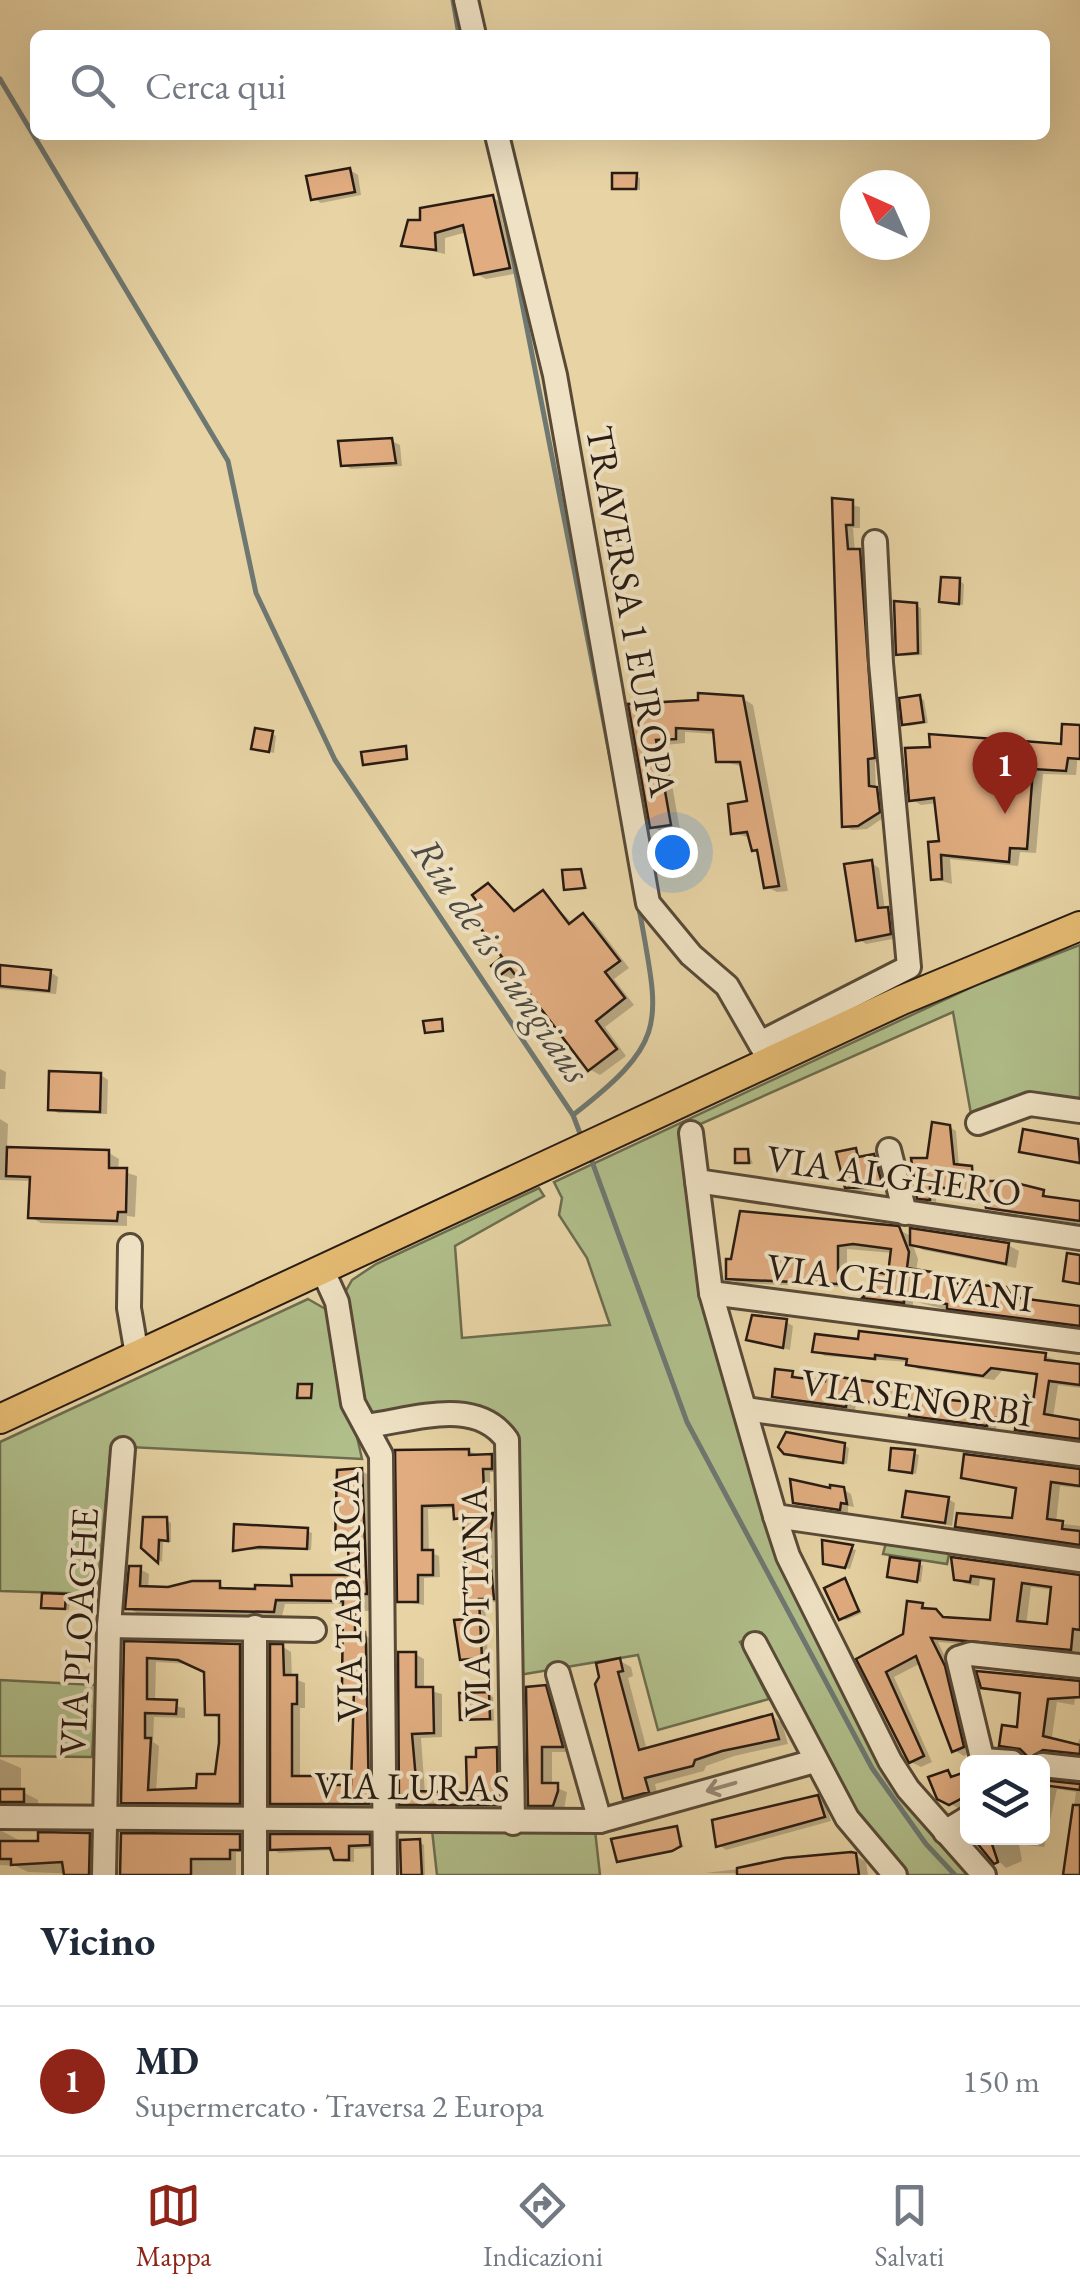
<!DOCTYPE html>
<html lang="it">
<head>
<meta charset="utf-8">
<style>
  body { margin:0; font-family:"EB Garamond",serif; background:#f6f6f7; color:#1f2937 }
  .controls { position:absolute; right:30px; bottom:30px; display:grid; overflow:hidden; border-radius:15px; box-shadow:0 10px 40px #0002 }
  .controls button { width:90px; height:90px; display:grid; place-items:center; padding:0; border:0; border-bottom:2px solid #e0e1e3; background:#fff; color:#1f2937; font:50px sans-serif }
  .compass { position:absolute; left:840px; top:170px; width:90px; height:90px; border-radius:50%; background:#fff; box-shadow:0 10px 40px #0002; rotate:315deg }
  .you { position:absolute; left:672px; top:852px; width:35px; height:35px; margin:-25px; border:8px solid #fff; border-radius:50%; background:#1a73e8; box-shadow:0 0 0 15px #1a73e833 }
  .badge { display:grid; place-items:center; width:65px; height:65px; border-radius:50%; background:#8f2418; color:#fff; font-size:32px; font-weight:700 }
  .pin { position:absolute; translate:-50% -82px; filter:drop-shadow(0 2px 5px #0008) }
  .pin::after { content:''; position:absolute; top:52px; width:35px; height:30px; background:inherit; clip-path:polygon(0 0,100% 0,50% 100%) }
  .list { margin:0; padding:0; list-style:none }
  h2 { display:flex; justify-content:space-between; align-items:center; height:130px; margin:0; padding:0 40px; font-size:42px }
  h2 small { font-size:32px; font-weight:400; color:#747a83 }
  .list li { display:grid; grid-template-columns:65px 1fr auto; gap:30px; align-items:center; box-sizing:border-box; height:150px; padding:0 40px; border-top:2px solid #e0e1e3 }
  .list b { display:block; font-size:38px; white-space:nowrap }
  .list p { margin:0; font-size:32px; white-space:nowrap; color:#747a83 }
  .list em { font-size:32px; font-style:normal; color:#747a83 }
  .icon { flex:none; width:55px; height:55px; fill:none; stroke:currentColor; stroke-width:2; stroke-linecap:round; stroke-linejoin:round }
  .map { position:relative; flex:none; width:1080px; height:1875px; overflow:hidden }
  .search { position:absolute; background:#fff; box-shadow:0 10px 40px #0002; left:30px; right:30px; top:30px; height:110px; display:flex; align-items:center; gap:25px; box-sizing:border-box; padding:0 35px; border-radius:15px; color:#747a83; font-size:38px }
  .sheet { height:280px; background:#fff }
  nav { display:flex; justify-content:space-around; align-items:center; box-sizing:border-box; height:140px; border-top:2px solid #e0e1e3; background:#fff; font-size:28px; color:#747a83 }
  nav a { display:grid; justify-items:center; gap:5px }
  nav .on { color:#8f2418 }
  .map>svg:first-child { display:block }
  .green { fill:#b0be8a; stroke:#6c6d4e; stroke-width:2.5 }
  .shadow { fill:#0003; fill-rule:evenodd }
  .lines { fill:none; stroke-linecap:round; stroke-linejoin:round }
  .stream { stroke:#6e7872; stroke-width:5 }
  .building { fill:#e0ac80; stroke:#291c13; stroke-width:2.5; fill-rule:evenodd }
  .minor-casing { stroke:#584a37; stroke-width:28 }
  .major-casing { stroke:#291c13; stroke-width:32 }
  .minor { stroke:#efe2c4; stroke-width:22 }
  .major { stroke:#e4ba72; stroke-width:28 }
  .oneway { stroke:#968974 }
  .labels { text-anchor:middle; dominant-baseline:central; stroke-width:8; stroke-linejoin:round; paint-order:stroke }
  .street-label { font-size:38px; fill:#291c13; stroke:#efe2c4 }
  .water-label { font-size:40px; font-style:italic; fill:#4c4a43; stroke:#efe2c4 }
</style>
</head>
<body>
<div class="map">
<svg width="1080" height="1875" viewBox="0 0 1080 1875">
  <rect width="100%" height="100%" fill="#e7d3a4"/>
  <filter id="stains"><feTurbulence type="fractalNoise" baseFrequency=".002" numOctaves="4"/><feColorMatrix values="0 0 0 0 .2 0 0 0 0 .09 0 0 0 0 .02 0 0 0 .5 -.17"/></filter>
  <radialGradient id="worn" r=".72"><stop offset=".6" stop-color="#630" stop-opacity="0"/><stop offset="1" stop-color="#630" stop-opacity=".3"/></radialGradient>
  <g class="green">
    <path d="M1080,945V1103L1029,1095L971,1114L953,1012L680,1133L707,1295L824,1653L973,1875H905L860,1817L762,1633L740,1642L769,1699L658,1730L638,1655L519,1675L504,1422C457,1387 434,1422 386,1418C378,1417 371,1411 363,1410L343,1296L352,1280L376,1264L539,1188L544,1196L455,1246L462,1338L610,1325L587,1258L559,1215L562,1198L554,1182L976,985Z"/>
    <path d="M308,1299L329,1311L362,1459L111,1446L97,1594L0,1591V1442Z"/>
    <path d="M887,1539L950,1549L947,1564L883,1554Z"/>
    <path d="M0,1680L96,1685L92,1757L0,1756Z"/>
    <path d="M432,1830H595L600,1875H437Z"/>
  </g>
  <g class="shadow">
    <path d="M350,170L358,175L361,195L321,203L313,198Z"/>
    <path d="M636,176L640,178V190L615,187Z"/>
    <path d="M492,197L502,203L519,273L486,279L476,274L467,232L445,238V254L404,245L422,222Z"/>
    <path d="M392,441L400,445L402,466L351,469L343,464Z"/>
    <path d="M834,501L860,507V528H853L855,552L867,556L882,762H875L876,789L884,794L886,816L867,829L852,830L845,826Z"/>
    <path d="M960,581L964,584L963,605L941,601Z"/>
    <path d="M916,606L921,608L922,655L903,656L898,654Z"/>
    <path d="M742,698L753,705L788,891L777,892L767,887L760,853L754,849L751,838L733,833L750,803L744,767L718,760L716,734L685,732V743L665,745L680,830L663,832L652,827L631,706Z"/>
    <path d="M920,698L924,700L928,723L909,726L904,724Z"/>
    <path d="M1080,728L1076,775L1043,774L1036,853L1020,852L1018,866L950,859L952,884L934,879L941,843L938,803L921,805L911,799L1063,747Z"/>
    <path d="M272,734L276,736L274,753L254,748Z"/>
    <path d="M872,863L879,868L885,910L896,914L898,938L866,944L859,939Z"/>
    <path d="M580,871L588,889H566Z"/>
    <path d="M488,886L517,912L543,893L573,924L583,916L594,922L629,968L614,979L634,1005L605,1027L626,1056L600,1075L589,1069L518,975L512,980L501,974L506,957L484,907Z"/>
    <path d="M0,967L50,972L58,977L56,994L0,989Z"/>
    <path d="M0,1069L6,1072L5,1089H0Z"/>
    <path d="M101,1075L108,1080L107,1114L58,1113L50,1108Z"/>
    <path d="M0,1119L8,1124L7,1149L109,1153L119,1159L118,1170L137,1176L135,1217L127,1216V1226L41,1223L31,1217L32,1181L0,1180Z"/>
    <path d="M950,1127L956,1131L959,1167L977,1172L978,1184L1043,1192L1048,1199L1080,1203V1224L994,1210L988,1207L986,1193L936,1189V1202L919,1197L930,1160Z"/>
    <path d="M1025,1132L1080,1143V1165L1022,1151Z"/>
    <path d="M855,1150L864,1159L874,1156L882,1161L889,1190L855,1191L847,1186Z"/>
    <path d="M748,1151L753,1164L738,1162Z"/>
    <path d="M898,1229L912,1237L1008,1245L1019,1251L1016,1268L923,1250L912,1243L918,1259L916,1272L958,1286L1005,1289L1018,1301L1080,1310V1328L959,1313L913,1301V1307L874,1302L866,1297L877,1286L872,1283L891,1276L893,1253L847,1249V1287L738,1283L728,1278V1261Z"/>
    <path d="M786,1322L793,1326L790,1350L749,1339Z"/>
    <path d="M815,1350L1045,1356L1074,1366L1080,1364V1388L1058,1385L1053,1418L1080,1422V1441L1027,1434L1017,1429L1018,1423L997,1420L996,1430L921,1420L912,1410L856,1403L855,1411L784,1402L774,1396L792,1374L802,1379L932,1393L941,1401L1035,1405L1039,1376L1002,1371L994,1380L918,1369L909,1362L825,1356Z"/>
    <path d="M844,1445L849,1448L847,1464L799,1459L781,1446Z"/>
    <path d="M468,1451L499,1461V1472H490L491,1515L499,1520L496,1553L501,1602H485L488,1661L469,1662L462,1658L470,1621L463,1521L456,1517V1508L428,1509L429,1552L439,1556L440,1577L424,1578V1605L400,1601L397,1453Z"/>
    <path d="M914,1453L919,1455L916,1474L891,1469Z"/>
    <path d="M362,1471L370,1476L375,1597H371V1611H363V1634L373,1640L377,1808L281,1807L272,1802L283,1647L291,1652L292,1678L305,1683V1708H300V1779L326,1778L335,1787L353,1788L356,1691L345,1604H285L282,1616L137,1613L128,1608L140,1569L149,1574L148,1589L220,1584L228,1591L294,1588L351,1577V1546L338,1541Z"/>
    <path d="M1080,1471V1488L1060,1486L1056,1523L1080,1526V1547L967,1531L958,1526L1014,1521L1018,1490L964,1476Z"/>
    <path d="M843,1489L851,1494L854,1507L848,1506V1513L795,1502Z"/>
    <path d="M948,1499L955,1503L952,1526L905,1516Z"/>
    <path d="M166,1520L171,1523V1542H163L162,1562L143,1547Z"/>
    <path d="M307,1531L312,1533L311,1550H235Z"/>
    <path d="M825,1543L856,1550L850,1569L826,1563Z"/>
    <path d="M954,1560L1080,1577V1654L938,1642L953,1674L972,1752L964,1756L954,1750L921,1663L894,1677L932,1762L921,1767L911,1762L859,1660L905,1635L922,1605L946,1617L992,1623L996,1582L980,1579L979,1586L966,1584L956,1578ZM1031,1587L1053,1590L1049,1627L1026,1625Z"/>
    <path d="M919,1564L923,1566L921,1582L890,1576Z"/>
    <path d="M845,1581L862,1613L846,1620L841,1618Z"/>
    <path d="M65,1597L70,1599L69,1610L44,1606Z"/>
    <path d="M126,1644L239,1646L249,1651V1808L133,1807L124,1801ZM156,1662L189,1664L207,1672L208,1713L221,1719L217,1776L199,1791L156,1792L159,1746L153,1742L154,1717L185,1718V1708L155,1702Z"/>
    <path d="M415,1654L424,1659V1689L442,1694V1737L421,1738L425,1794L470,1796L496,1750L505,1755L506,1809L411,1808L402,1803Z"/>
    <path d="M620,1661L631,1667L633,1676L628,1678L647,1750L772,1716L782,1723L788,1744L734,1756L706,1766L704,1771L655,1784L658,1797L636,1804L625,1797L597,1685Z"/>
    <path d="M1080,1683V1699H1075L1074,1705L1057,1702L1051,1744L1076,1747L1080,1738V1759L1029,1762L1024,1752L1002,1745L1019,1730L1023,1696L983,1687Z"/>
    <path d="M545,1688L556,1694L572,1752H552V1786L567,1792L564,1810H541L530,1804Z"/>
    <path d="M488,1695L493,1697L494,1721L463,1719Z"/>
    <path d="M0,1759L21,1768V1791L38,1800V1809L0,1824Z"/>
    <path d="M948,1772L956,1777L968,1774V1804L958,1808L939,1797Z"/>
    <path d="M1042,1781L1080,1786V1875H1064L1076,1792L1057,1789L1044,1847L1019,1844L1022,1861L1006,1868L977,1840L1042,1838Z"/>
    <path d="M817,1798L825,1802L831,1821L726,1850L719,1845Z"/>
    <path d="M676,1829L684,1847L619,1861Z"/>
    <path d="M0,1830L26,1844L89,1835L104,1844V1875L28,1872L16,1866L0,1865Z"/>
    <path d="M239,1836L245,1840V1852H236V1875H122Z"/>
    <path d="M369,1837L375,1841L376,1848L354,1849V1862H343L334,1850L279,1853L272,1849Z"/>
    <path d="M419,1842L424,1845L425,1875H403Z"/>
    <path d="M855,1855L866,1862L868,1875L705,1873Z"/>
  </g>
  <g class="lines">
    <g class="stream">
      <path d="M453,0L459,35"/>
      <path d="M0,79L228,461L256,593L335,760L573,1115L581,1136"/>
      <path d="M505,216L617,789"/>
      <path d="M573,1115C671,1039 659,1023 639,908"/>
      <path d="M590,1156L687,1422L872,1768L926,1844L955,1875"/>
    </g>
  </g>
  <g class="building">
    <path d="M350,168L355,192L311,200L306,176Z"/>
    <path d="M612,173H637L636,189H612Z"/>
    <path d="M493,195L510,268L474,275L463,225L435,233L436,250L401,246L408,220H420V208Z"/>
    <path d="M392,438L396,463L341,466L338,441Z"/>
    <path d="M832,498L853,500V525H846L848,549H860L875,758L868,759L869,786L877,787L880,812L858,826L842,827Z"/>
    <path d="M941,577L960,578L959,604L939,602Z"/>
    <path d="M894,601L917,603L918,653L896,655Z"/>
    <path d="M698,693L743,696L779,886L764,888L757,850L752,851L747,832L731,834L728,804L747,801L740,762H716L713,730L676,728V739L656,740L671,825L650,828L628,704L698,700Z"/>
    <path d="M920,695L924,722L902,725L899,698Z"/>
    <path d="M1062,724L1080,725V759L1068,758L1066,771L1033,769L1027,849L1010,848L1009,862L941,855L942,879L931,880L928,842L939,841L934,798L909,801L905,748L930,747L929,734L1061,744Z"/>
    <path d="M255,728L273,731L269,752L251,749Z"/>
    <path d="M406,746L407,759L363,765L361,752Z"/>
    <path d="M872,860L878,908L888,907L891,934L856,941L844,864Z"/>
    <path d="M581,869L585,888L564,890L562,870Z"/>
    <path d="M488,883L514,911L543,890L569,924L583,913L620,961L605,972L625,998L596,1021L617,1049L588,1071L510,968L499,976L491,966L502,957L470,914L481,907L472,895Z"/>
    <path d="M0,965L51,970L49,991L0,986Z"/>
    <path d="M442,1019L443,1031L425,1033L423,1021Z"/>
    <path d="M49,1071L101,1073L100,1112L48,1110Z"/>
    <path d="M932,1122L950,1125L954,1164L972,1166L973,1181H1008L1044,1190L1043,1196L1080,1201V1221L986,1208L983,1190L961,1193L960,1189L930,1187V1200L917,1199L911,1158H927Z"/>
    <path d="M1023,1129L1078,1139L1080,1163L1019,1152Z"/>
    <path d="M7,1147L109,1150V1168H127L126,1212H118L117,1221L28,1218L30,1177L6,1176Z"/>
    <path d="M856,1148L858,1157L874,1154L883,1187L845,1188L836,1152Z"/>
    <path d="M735,1149H748L749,1163H735Z"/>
    <path d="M740,1211L899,1226L909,1252L907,1268L932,1272L949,1278V1283L1006,1287L1012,1297L1080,1306V1326L947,1309V1304L904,1297V1303L862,1298L876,1284H869L875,1272L888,1274L891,1249L853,1244L838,1246V1284L726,1279V1259H731Z"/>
    <path d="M910,1228L1009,1243L1006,1264L910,1245Z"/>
    <path d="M1067,1253L1080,1255V1284L1063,1281Z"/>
    <path d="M752,1315L787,1319L783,1348L746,1340Z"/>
    <path d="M859,1331L1046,1353L1045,1360L1080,1364V1385L1049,1381L1044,1414L1080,1420V1439L1015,1430L1016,1420L988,1417L987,1426L909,1416L910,1408L847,1399L846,1407L772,1397L775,1369L793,1371L792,1377L825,1381L826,1375L933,1391V1396L941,1399L969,1402L970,1395L1033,1402L1037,1374L991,1368L983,1376L906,1365L907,1359L875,1355V1359L812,1352L815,1334L858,1339Z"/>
    <path d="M298,1384H312L311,1398H297Z"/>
    <path d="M786,1432L845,1443L843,1463L784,1454L778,1447Z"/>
    <path d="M891,1448L915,1450L912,1473L889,1470Z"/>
    <path d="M469,1449V1455L492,1454V1469H483L485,1514L493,1513L489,1548L494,1599H479L482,1658L460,1660L454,1620L468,1619L463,1518L454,1519L453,1505L422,1506V1550H433V1575H418V1602H397L395,1450Z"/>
    <path d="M964,1454L1080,1469V1486L1051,1482L1047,1519L1063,1521L1062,1529L1080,1531V1545L955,1527L957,1513L1012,1518L1016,1488L961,1478Z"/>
    <path d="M362,1468L367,1594H363V1607H355V1632H365L366,1644L369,1804H270V1644H283L284,1675H297V1704H292V1776H327V1785H351L354,1690L342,1686L343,1601L276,1600L274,1612L125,1609L129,1566H141L140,1586L168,1587L192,1581H220V1588L255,1589V1585L292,1586L291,1575H349L348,1543L335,1542L337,1470Z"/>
    <path d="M790,1479L830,1488V1485L844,1487L847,1504L841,1503L840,1510L793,1503Z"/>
    <path d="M906,1491L949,1497L945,1523L902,1517Z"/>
    <path d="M143,1517H167L168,1541L159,1540L158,1563L141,1548Z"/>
    <path d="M234,1524L308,1528L307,1549L259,1547L233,1551Z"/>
    <path d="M822,1540L853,1545L845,1568L823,1564Z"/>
    <path d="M890,1557L920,1561L917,1582L887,1577Z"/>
    <path d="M951,1557L1080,1575V1630L1073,1629L1071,1650L931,1638L945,1666L964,1747L952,1752L916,1656L886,1672L924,1756L909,1763L856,1659L903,1634L907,1601L923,1603L922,1608L936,1609L943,1617L990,1620L994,1579L971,1576L970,1582L954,1580ZM1022,1583L1051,1587L1047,1624L1017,1621Z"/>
    <path d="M845,1578L859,1611L839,1620L824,1588Z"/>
    <path d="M42,1593L66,1594L65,1609L41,1608Z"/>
    <path d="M124,1641L240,1644V1804L121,1803ZM147,1658L178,1660L204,1672L205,1715H219V1743L215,1774H197L196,1788L148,1790L151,1738H145V1713L176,1714L177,1700L147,1699Z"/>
    <path d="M398,1652H416V1687H433L434,1733L412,1734L417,1791L467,1793L466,1757H476V1748L497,1747L498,1805H399Z"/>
    <path d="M620,1658L623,1671L618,1672L639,1750L772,1714L779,1739L722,1751L695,1760L693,1766L645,1778L649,1792L623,1799L595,1684L599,1677L596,1663Z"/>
    <path d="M976,1671L1080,1681V1697L1048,1699L1043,1736L1080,1745V1754L1043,1750L1029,1758L1020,1749L999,1746L1002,1725L1017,1727L1020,1693L981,1688Z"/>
    <path d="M546,1685L563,1747H542V1783H558V1791L553,1806H528L526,1687Z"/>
    <path d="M489,1692L490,1719L460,1720L459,1693Z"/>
    <path d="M948,1770L951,1777L968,1771V1795L949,1805L937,1799L928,1777Z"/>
    <path d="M1042,1780L1080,1784V1790L1042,1785Z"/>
    <rect x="0" y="1789" width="24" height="13"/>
    <path d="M818,1795L825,1817L716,1847L712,1820Z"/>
    <path d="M1073,1805H1080V1875H1063Z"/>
    <path d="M677,1826L681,1846L672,1851L617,1862L611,1839Z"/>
    <path d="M38,1832L90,1833L89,1875H64L62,1862L11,1865V1859H0V1841H38Z"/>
    <path d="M121,1833L240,1834V1850H230V1859H191V1875H120Z"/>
    <path d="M270,1834H370V1845L349,1846V1860H334L330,1848L270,1850Z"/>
    <path d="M973,1838H990L998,1862L994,1864Z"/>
    <path d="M420,1839L422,1875H401L400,1840Z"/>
    <path d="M851,1852L856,1853L859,1875H737V1868L785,1858Z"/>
  </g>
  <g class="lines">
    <g class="minor-casing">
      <g id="minor">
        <path d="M466,0L474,35"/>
        <path d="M497,135L555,375L648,903L691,955L727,986L770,1061"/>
        <path d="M760,1043L909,967L881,663L875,542"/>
        <path d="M978,1123L1030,1104L1080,1111"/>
        <path d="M691,1133L711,1293L775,1516L788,1556L890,1761L908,1789L984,1875"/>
        <path d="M889,1150L905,1213"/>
        <path d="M697,1181L1080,1238"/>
        <path d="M130,1246L129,1308L137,1355"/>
        <path d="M322,1269L337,1302L353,1403L381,1455L385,1875"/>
        <path d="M711,1293L1080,1341"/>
        <path d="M745,1409L1080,1454"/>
        <path d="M366,1426C413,1420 476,1396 507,1440L513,1823"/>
        <path d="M775,1516L1080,1560"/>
        <path d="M109,1626L314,1630"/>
        <path d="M255,1627V1875"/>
        <path d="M755,1644L847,1818L895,1875"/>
        <path d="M558,1674L600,1821"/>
        <path d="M983,1760L1012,1762"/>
        <path d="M983,1762L958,1658L971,1654L1080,1666"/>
        <path d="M1042,1765L1080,1769"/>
        <path d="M0,1817L600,1821L815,1761"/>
        <path d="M945,1832L968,1818"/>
        <path d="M104,1875L109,1626L123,1449"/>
      </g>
    </g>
    <g class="major-casing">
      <path id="major" d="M0,1419L902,1000L1080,926"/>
    </g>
    <use href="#minor" class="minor"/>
    <use href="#major" class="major"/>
  </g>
  <defs><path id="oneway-shaft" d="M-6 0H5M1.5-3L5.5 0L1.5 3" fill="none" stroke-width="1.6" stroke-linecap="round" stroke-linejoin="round" transform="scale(2.5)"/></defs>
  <use class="oneway" href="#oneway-shaft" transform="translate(721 1787) rotate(164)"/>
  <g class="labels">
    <g class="street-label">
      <text transform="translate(632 611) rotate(80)">TRAVERSA 1 EUROPA</text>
      <text transform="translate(894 1175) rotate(8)">VIA ALGHERO</text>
      <text transform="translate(900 1282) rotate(7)">VIA CHILIVANI</text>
      <text transform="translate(917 1397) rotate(8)">VIA SENORBÌ</text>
      <text transform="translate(347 1597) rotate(-91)">VIA TABARCA</text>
      <text transform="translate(475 1602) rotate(-91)">VIA OTTANA</text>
      <text transform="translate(78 1632) rotate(-87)">VIA PLOAGHE</text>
      <text transform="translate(412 1786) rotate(1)">VIA LURAS</text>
    </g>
    <g class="water-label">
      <text transform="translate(502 960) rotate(56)">Riu de is Cungiaus</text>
    </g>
  </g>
  <rect width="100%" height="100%" filter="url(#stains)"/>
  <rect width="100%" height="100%" fill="url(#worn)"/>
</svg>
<div class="controls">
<button><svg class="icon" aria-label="layers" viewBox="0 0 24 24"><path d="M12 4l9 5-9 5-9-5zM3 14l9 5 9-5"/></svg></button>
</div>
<svg class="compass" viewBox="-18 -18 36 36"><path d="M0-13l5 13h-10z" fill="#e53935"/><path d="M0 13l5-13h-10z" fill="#747a83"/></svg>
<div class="you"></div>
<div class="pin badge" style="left:1005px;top:814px">1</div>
<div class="search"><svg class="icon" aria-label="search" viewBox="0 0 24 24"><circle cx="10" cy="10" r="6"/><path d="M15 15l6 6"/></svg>Cerca qui</div>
</div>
<section class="sheet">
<h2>Vicino<small></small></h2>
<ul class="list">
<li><span class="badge">1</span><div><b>MD</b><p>Supermercato · Traversa 2 Europa</p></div><em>150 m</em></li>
</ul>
</section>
<nav>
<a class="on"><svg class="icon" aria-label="map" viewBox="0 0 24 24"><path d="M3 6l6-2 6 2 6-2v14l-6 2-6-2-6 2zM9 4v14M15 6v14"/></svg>Mappa</a>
<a><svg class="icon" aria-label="directions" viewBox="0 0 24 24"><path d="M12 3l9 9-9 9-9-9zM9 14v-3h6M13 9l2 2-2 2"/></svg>Indicazioni</a>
<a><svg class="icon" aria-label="saved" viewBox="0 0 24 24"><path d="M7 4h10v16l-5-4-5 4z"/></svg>Salvati</a>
</nav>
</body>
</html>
